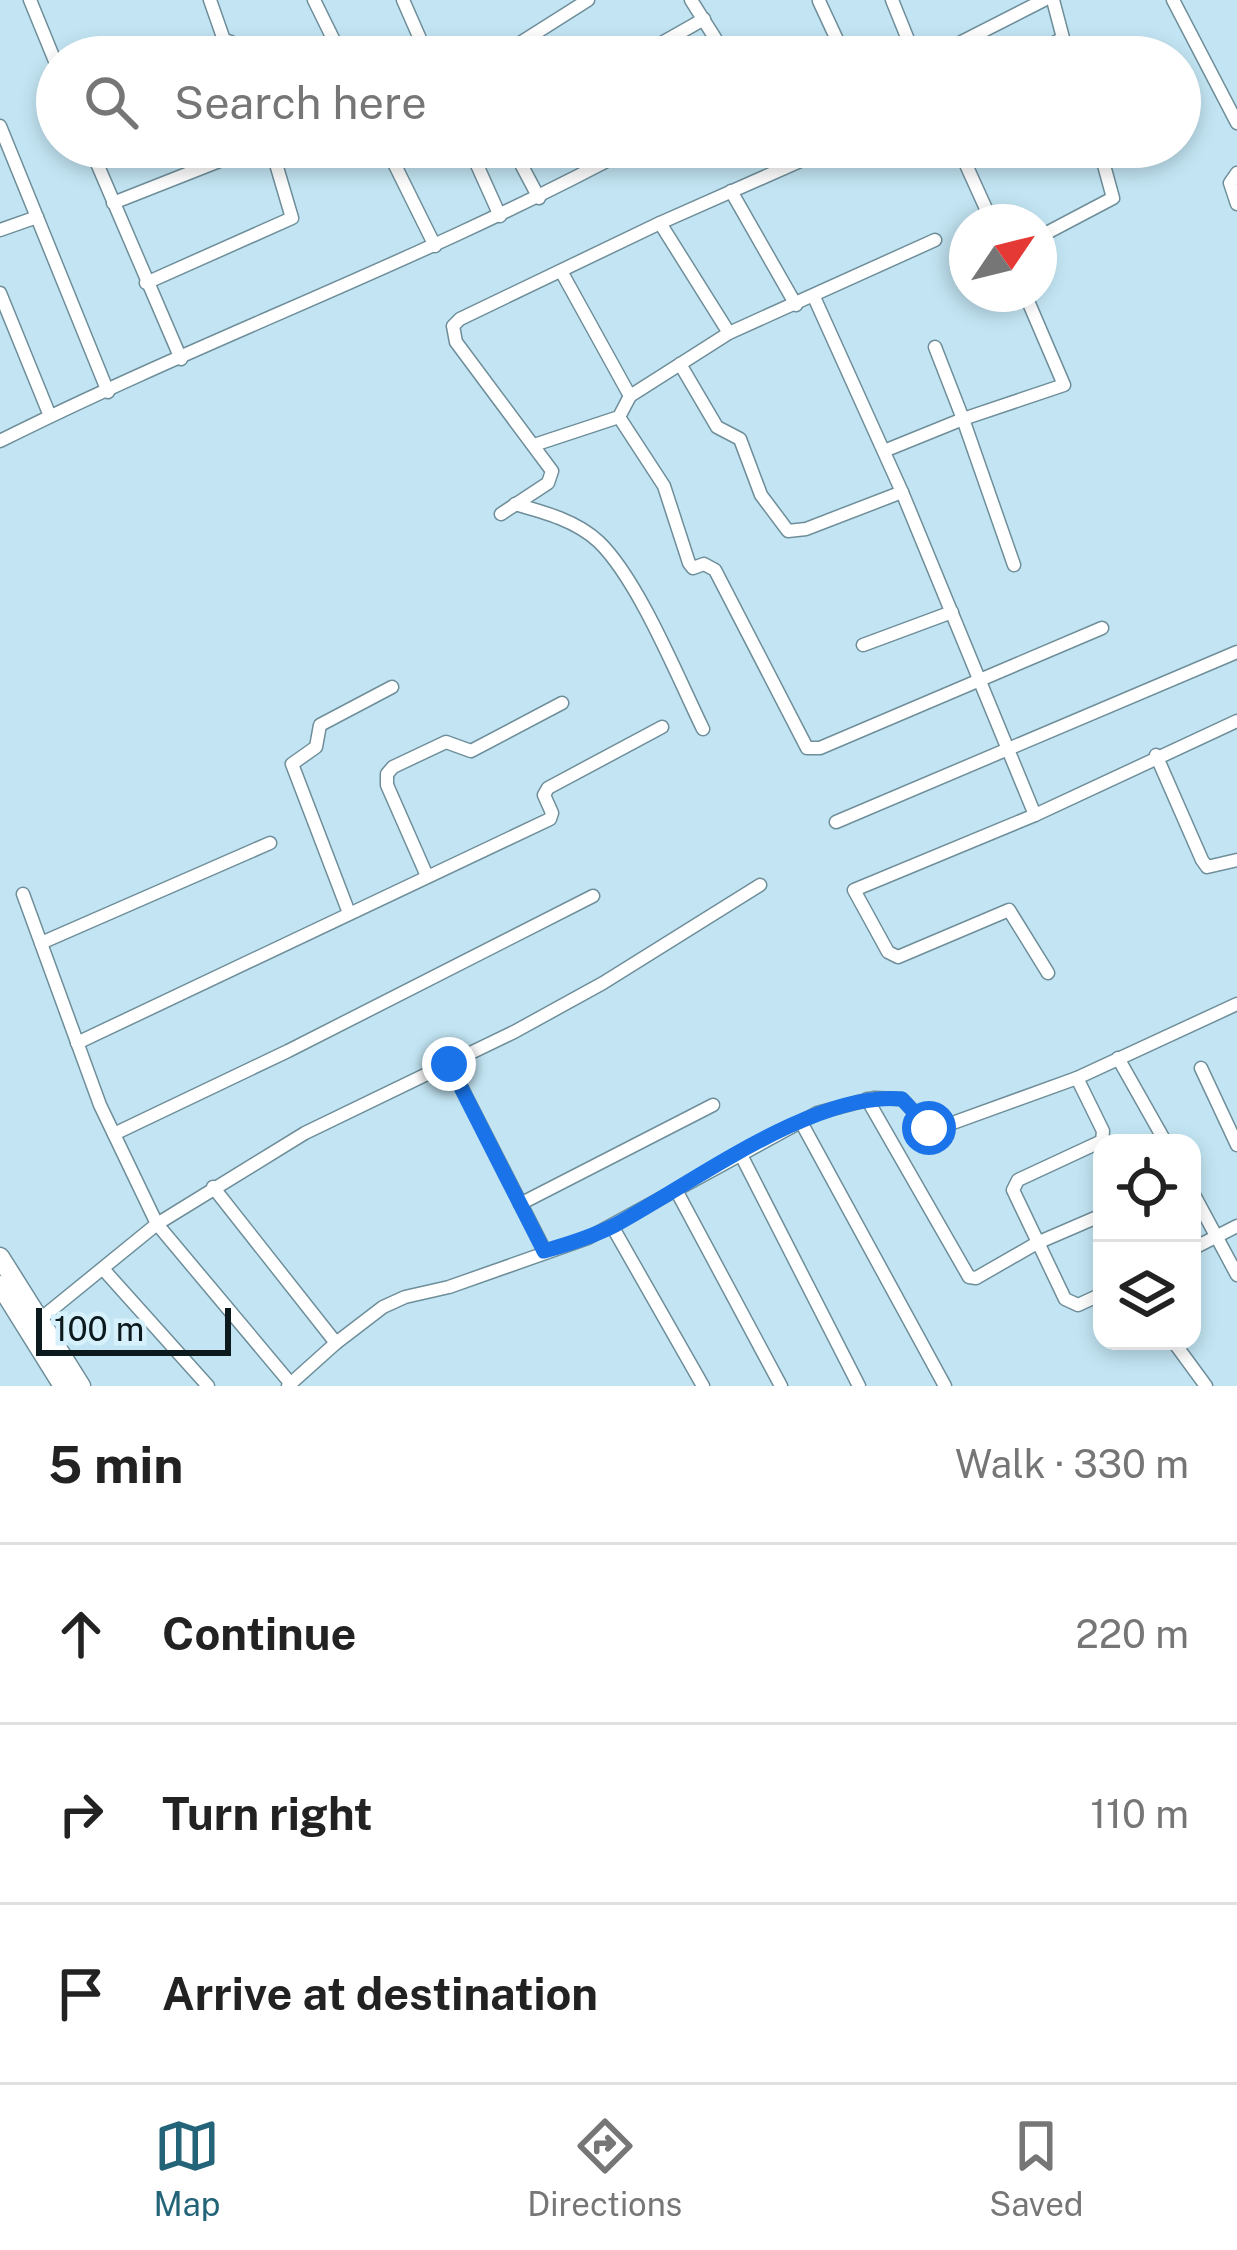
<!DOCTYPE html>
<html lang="en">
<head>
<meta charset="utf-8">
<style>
  body { margin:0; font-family:"Public Sans",sans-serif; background:#f2f2f2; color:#222 }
  .controls { position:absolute; right:36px; bottom:36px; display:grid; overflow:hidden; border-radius:24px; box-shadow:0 6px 18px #0003 }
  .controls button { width:108px; height:108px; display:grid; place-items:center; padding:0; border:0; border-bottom:3px solid #e0e0e0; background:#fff; color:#222; font:60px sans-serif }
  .compass { position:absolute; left:949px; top:204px; width:108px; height:108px; border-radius:50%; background:#fff; box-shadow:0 6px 18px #0003; rotate:55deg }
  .scale { position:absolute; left:36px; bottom:30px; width:195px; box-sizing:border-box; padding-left:12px; border:6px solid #0c191d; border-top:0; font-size:33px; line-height:42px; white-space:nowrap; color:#0c191d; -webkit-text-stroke:9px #d6f1fc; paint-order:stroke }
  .stop { position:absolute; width:36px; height:36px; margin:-27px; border:9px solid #1a73e8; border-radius:50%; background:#fff }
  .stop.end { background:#1a73e8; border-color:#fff; box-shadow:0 3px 12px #0008 }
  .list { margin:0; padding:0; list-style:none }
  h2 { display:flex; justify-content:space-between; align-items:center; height:156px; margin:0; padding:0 48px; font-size:51px }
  h2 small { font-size:39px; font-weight:400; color:#767676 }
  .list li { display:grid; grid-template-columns:78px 1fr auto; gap:36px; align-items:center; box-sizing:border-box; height:180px; padding:0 48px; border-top:3px solid #e0e0e0 }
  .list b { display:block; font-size:45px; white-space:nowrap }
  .list em { font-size:39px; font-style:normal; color:#767676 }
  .icon { flex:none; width:66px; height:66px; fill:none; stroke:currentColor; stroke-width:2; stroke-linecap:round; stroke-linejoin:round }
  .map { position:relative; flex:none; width:1237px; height:1386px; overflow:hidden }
  .search { position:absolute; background:#fff; box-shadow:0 6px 18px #0003; left:36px; right:36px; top:36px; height:132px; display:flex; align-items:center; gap:30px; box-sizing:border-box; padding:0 42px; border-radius:66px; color:#767676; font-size:45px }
  .sheet { height:696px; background:#fff }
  nav { display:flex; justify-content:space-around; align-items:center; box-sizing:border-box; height:168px; border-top:3px solid #e0e0e0; background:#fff; font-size:33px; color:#767676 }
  nav a { display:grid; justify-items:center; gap:6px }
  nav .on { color:#246479 }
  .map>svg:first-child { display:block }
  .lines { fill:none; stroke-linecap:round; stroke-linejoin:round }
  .minor-casing { stroke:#6e8e9a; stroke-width:15 }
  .primary-casing { stroke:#6e8e9a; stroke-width:21 }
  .minor { stroke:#fff; stroke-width:12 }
  .primary { stroke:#fff; stroke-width:18 }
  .route { stroke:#1a73e8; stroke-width:15 }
</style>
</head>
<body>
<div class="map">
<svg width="1237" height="1386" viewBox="0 0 1237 1386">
  <rect width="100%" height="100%" fill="#c3e5f3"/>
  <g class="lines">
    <g class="minor-casing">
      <g id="minor">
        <path d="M30,0L57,66"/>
        <path d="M314,0L342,57"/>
        <path d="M403,0L428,57"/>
        <path d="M691,0L727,57"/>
        <path d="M892,0L915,57"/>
        <path d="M1053,0L1068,57"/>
        <path d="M1173,0L1237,123"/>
        <path d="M819,1L845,57"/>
        <path d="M224,40L231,42L240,57"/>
        <path d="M183,57L224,40L210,0"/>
        <path d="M498,57L588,0"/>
        <path d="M637,57L704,19"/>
        <path d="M805,57L838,41"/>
        <path d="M932,57L1044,0"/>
        <path d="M1024,57L1062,39"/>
        <path d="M0,126L108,392"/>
        <path d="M90,147L181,359"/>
        <path d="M386,147L435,246"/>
        <path d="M469,147L500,216"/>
        <path d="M512,147L539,198"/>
        <path d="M774,147L784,168"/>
        <path d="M958,147L992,222"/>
        <path d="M1237,173L1230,183L1237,204"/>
        <path d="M731,191L796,305"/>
        <path d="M113,203L255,147"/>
        <path d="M660,223L729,333"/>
        <path d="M0,230L37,217"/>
        <path d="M1039,237L1113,198L1099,147"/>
        <path d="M561,271L630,396"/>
        <path d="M146,283L292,218L271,147"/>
        <path d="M0,293L50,416"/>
        <path d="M814,297L902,492L1035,815"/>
        <path d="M680,364L717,427L740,439L761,495L788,531L806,529L902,492"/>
        <path d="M619,417L664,486L689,563L693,568L704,564L715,570L807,748H820L1102,628"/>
        <path d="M0,441C208,337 428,258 633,147"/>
        <path d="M534,445L619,417L630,396L729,333L935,240"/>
        <path d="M884,451L963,419L935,347"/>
        <path d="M515,504C544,512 577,521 599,542C639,581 678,678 703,729"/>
        <path d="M501,514L548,483L552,471L456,342L453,326L460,319L660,223L832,147"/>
        <path d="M1014,565L963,419L1064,385L1025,294"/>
        <path d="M863,645L952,612"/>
        <path d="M1156,755L1202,860L1207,867L1237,860"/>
        <path d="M836,822L1237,652"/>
        <path d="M427,876L387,785V774L393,767L446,742L471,751L562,703"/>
        <path d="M23,894L100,1105L157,1224L39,1320"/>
        <path d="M349,913L292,764L316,747L320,725L392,687"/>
        <path d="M41,943L270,843"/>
        <path d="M1048,973L1009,910L898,957L888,952L854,890L1035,815L1237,721"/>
        <path d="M77,1043L550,819L552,813L544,795L548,788L662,727"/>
        <path d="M1118,1058L1166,1143"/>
        <path d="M449,1063L545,1251"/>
        <path d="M1201,1068L1237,1145"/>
        <path d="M1077,1078L1103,1131L1102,1141L1018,1180L1013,1190L1065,1299L1078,1305L1102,1294"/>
        <path d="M867,1099L969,1277L976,1278L1037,1243L1102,1215"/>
        <path d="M801,1122L945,1386"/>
        <path d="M114,1134L288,1051L593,896"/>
        <path d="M740,1153L859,1386"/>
        <path d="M213,1187L336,1343"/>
        <path d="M676,1190L781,1386"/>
        <path d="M1192,1191L1237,1275"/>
        <path d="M520,1204L713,1105"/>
        <path d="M612,1226L703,1386"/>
        <path d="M1192,1249L1237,1226"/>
        <path d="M104,1270L208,1386"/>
        <path d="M1173,1341L1206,1386"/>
        <path d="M291,1384L157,1224L305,1133L514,1032L603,983L760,885"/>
        <path d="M288,1386L336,1343L383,1307L405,1297L449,1287L588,1238L817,1113L874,1098L902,1099L929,1128L936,1129L1077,1078L1237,1004"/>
      </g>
    </g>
    <g class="primary-casing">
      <g id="primary">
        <path d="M0,1257L81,1386"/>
        <path d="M0,1285L63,1386"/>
      </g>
    </g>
    <use href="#minor" class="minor"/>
    <use href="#primary" class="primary"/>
  </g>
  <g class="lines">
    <path class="route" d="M449,1064L544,1251C569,1244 592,1237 615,1225C691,1184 816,1090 902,1099L929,1128"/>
  </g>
</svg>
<div class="controls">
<button><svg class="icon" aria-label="locate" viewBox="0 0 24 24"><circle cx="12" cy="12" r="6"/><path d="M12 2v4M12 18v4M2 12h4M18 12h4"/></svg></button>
<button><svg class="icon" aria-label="layers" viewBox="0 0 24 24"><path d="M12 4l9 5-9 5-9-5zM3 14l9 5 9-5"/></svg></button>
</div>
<svg class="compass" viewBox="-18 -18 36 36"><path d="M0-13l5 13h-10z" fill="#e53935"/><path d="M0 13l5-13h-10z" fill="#767676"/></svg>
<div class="scale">100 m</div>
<div class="stop" style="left:929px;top:1128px"></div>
<div class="stop end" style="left:449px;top:1064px"></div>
<div class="search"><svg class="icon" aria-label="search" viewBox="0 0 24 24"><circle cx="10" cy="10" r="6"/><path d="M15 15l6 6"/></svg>Search here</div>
</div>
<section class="sheet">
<h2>5 min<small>Walk · 330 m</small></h2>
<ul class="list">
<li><svg class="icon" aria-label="ahead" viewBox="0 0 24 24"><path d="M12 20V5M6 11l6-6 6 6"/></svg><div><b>Continue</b></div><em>220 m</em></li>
<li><svg class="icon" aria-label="right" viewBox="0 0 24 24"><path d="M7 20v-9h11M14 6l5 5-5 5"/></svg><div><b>Turn right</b></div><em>110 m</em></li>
<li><svg class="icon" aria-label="arrive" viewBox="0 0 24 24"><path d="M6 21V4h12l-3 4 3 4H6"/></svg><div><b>Arrive at destination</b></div></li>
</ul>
</section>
<nav>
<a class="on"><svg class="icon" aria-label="map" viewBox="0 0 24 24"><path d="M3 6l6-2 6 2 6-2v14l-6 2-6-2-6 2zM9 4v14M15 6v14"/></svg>Map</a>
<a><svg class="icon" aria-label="directions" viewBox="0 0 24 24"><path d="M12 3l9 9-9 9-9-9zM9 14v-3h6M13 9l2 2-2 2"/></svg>Directions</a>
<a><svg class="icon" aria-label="saved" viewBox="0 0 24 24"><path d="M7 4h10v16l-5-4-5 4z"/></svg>Saved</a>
</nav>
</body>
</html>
